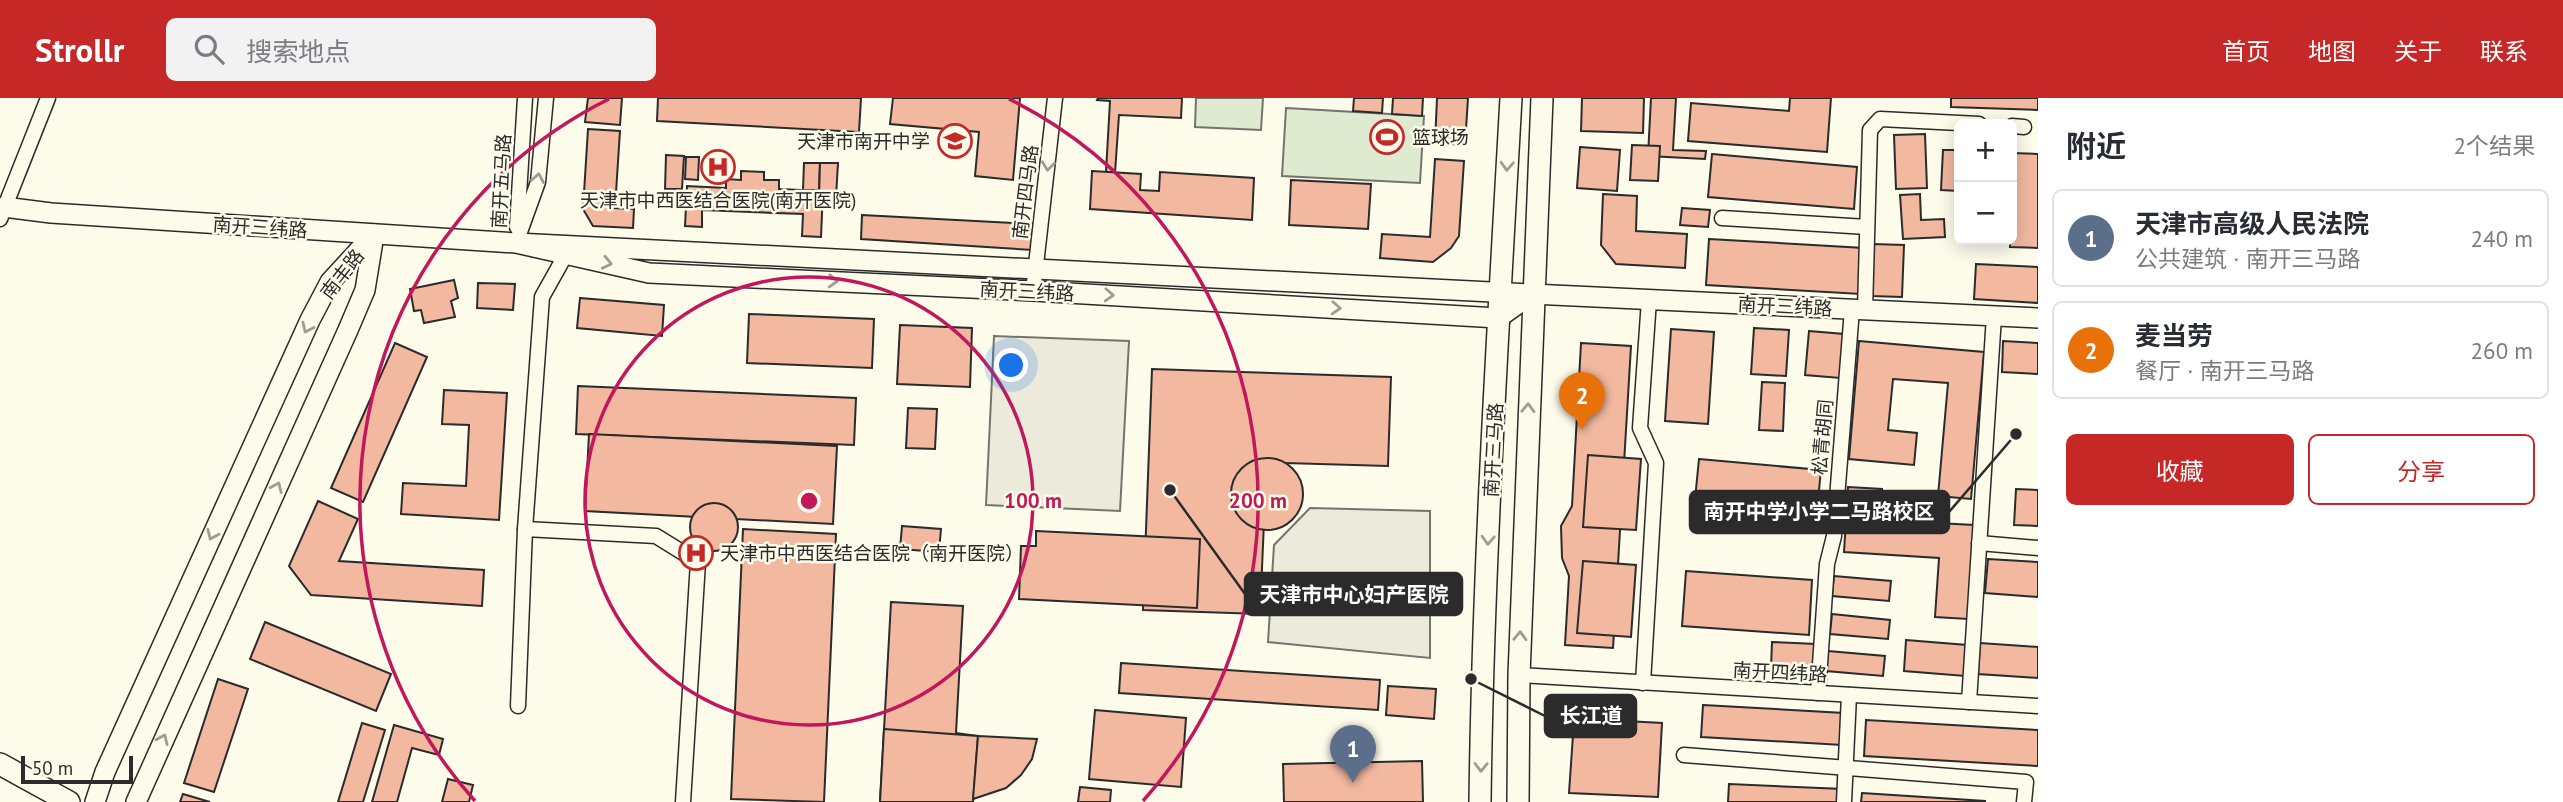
<!DOCTYPE html>
<html lang="zh">
<head>
<meta charset="utf-8">
<style>
  body { margin:0; font-family:"PT Sans","Noto Sans SC",sans-serif; background:#f2f2f3; color:#2b2b33 }
  .controls { position:absolute; right:21px; top:21px; display:grid; overflow:hidden; border-radius:10px; box-shadow:0 4px 18px #0003 }
  .controls button { width:63px; height:63px; display:grid; place-items:center; padding:0; border:0; border-bottom:2px solid #e1e1e2; background:#fff; color:#2b2b33; font:35px sans-serif }
  .scale { position:absolute; left:21px; bottom:18px; width:112px; box-sizing:border-box; padding-left:7px; border:4px solid #2b2b2b; border-top:0; font-size:19px; line-height:24px; white-space:nowrap; color:#2b2b2b; -webkit-text-stroke:5px #fdfbea; paint-order:stroke }
  .you { position:absolute; left:1012px; top:268px; width:24px; height:24px; margin:-18px; border:5px solid #fff; border-radius:50%; background:#1a73e8; box-shadow:0 0 0 10px #1a73e833 }
  .badge { display:grid; place-items:center; width:46px; height:46px; border-radius:50%; background:#c62828; color:#fff; font-size:23px; font-weight:700 }
  .pin { position:absolute; translate:-50% -58px; filter:drop-shadow(0 2px 4px #0008) }
  .pin::after { content:''; position:absolute; top:37px; width:24px; height:21px; background:inherit; clip-path:polygon(0 0,100% 0,50% 100%) }
  .list { margin:0; padding:0; list-style:none }
  h2 { display:flex; justify-content:space-between; align-items:center; height:91px; margin:0; padding:0 28px; font-size:30px }
  h2 small { font-size:23px; font-weight:400; color:#7c7c81 }
  .list li { display:grid; grid-template-columns:46px 1fr auto; gap:21px; align-items:center; box-sizing:border-box; height:98px; margin:0 14px 14px; padding:0 14px; border:2px solid #e1e1e2; border-radius:10px }
  .list b { display:block; font-size:26px; white-space:nowrap }
  .list p { margin:0; font-size:23px; white-space:nowrap; color:#7c7c81 }
  .list em { font-size:23px; font-style:normal; color:#7c7c81 }
  .actions { display:flex; gap:14px; padding:21px 28px }
  .actions a { flex:1; padding:16px 0; border:2px solid #c62828; border-radius:10px; text-align:center; font-size:24px; color:#c62828 }
  .actions .main { background:#c62828; color:#fff }
  .icon { flex:none; width:38px; height:38px; fill:none; stroke:currentColor; stroke-width:2; stroke-linecap:round; stroke-linejoin:round }
  .map { position:relative; flex:none; width:2038px; height:704px; overflow:hidden }
  header { display:flex; align-items:center; gap:42px; box-sizing:border-box; height:98px; padding:0 35px; background:#c62828; color:#fff }
  header strong { font-size:33px }
  nav { display:flex; gap:38px; margin-inline-start:auto; font-size:24px }
  .search { width:490px; height:63px; background:#f2f2f3; display:flex; align-items:center; gap:18px; box-sizing:border-box; padding:0 24px; border-radius:10px; color:#7c7c81; font-size:26px }
  main { display:flex }
  aside { flex:1; background:#fff }
  .map>svg:first-child { display:block }
  .green { fill:#deebd1; stroke:#74746e; stroke-width:2 }
  .parking { fill:#eceadb; stroke:#74746e; stroke-width:2 }
  .building { fill:#f2b8a0; stroke:#2b2b2b; stroke-width:2 }
  .lines { fill:none; stroke-linecap:round; stroke-linejoin:round }
  .street-casing { stroke:#2b2b2b; stroke-width:17 }
  .secondary-casing { stroke:#2b2b2b; stroke-width:22 }
  .primary-casing { stroke:#2b2b2b; stroke-width:24 }
  .street { stroke:#fdfbea; stroke-width:14 }
  .secondary { stroke:#fdfbea; stroke-width:19 }
  .primary { stroke:#fdfbea; stroke-width:21 }
  .oneway { stroke:#9e9d94 }
  .ring { fill:none; stroke:#c2185b; stroke-width:3.5 }
  .labels { text-anchor:middle; dominant-baseline:central; stroke-width:5; stroke-linejoin:round; paint-order:stroke }
  .poi-label { font-size:19px; fill:#2b2b2b; stroke:#fdfbea; text-anchor:start }
  .street-label { font-size:19px; fill:#2b2b2b; stroke:#fdfbea }
  .centre { fill:#c2185b; stroke:#fdfbea; stroke-width:3.5 }
  .ring-label { font-size:21px; text-anchor:middle; font-weight:bold; fill:#c2185b; stroke:#fdfbea; stroke-width:5; stroke-linejoin:round; paint-order:stroke }
  .leader { fill:none; stroke:#2b2b2b; stroke-width:2.5 }
  .callout-dot { fill:#2b2b2b; stroke:#fdfbea; stroke-width:2.5 }
  .callout { fill:#2b2b2b; stroke:#2b2b2b; stroke-width:2.5 }
  .callout-label { font-size:21px; text-anchor:middle; font-weight:bold; fill:#fff }
</style>
</head>
<body>
<header>
<strong>Strollr</strong>
<div class="search"><svg class="icon" aria-label="search" viewBox="0 0 24 24"><circle cx="10" cy="10" r="6"/><path d="M15 15l6 6"/></svg>搜索地点</div>
<nav><a>首页</a><a>地图</a><a>关于</a><a>联系</a></nav>
</header>
<main>
<div class="map">
<svg width="2038" height="704" viewBox="0 0 2038 704">
  <rect width="100%" height="100%" fill="#fdfbea"/>
  <g class="green">
    <path d="M1196,0H1263L1261,32L1195,29Z"/>
    <path d="M1286,10L1424,18L1420,85L1282,78Z"/>
  </g>
  <g class="parking">
    <path d="M994,238L1129,243L1120,413L986,407Z"/>
    <path d="M1310,410L1430,413V560L1268,544L1274,447Z"/>
  </g>
  <g class="building">
    <path d="M588,0H622L620,27L585,24Z"/>
    <path d="M658,0H861L859,34L657,23Z"/>
    <path d="M893,0H1020L1013,82L975,78L979,34L890,26Z"/>
    <path d="M1098,0H1182L1181,20L1119,17L1115,75L1106,74L1110,3L1097,2Z"/>
    <path d="M1354,0H1383L1382,15L1353,13Z"/>
    <path d="M1393,0H1423L1422,18L1392,16Z"/>
    <path d="M1437,0H1468L1465,47L1435,45Z"/>
    <path d="M1582,0H1644L1643,35L1581,33Z"/>
    <path d="M1651,0H1676L1673,52L1706,53L1705,61L1648,58Z"/>
    <path d="M1790,0H1831L1827,54L1688,43L1691,5L1789,13Z"/>
    <path d="M1951,0H2038V12L1951,9Z"/>
    <path d="M588,31L620,33L615,110L634,111L633,130L593,128L583,111Z"/>
    <path d="M1925,36L1927,90L1896,91L1894,37Z"/>
    <path d="M1632,47L1660,48L1658,83L1630,82Z"/>
    <path d="M1580,49L1620,52L1617,93L1577,90Z"/>
    <path d="M1943,52H1959V93L1941,92Z"/>
    <path d="M2012,55L2038,56V150L2010,149Z"/>
    <path d="M1712,56L1857,69L1854,111L1708,99Z"/>
    <path d="M666,57L684,58L682,91H665Z"/>
    <path d="M686,59H699L698,82L685,81Z"/>
    <path d="M1435,61L1464,63L1459,138L1451,150L1433,164L1380,160L1382,136L1430,139Z"/>
    <path d="M804,65H820L819,92H803Z"/>
    <path d="M820,65H838L836,99L819,98Z"/>
    <path d="M741,73L764,74V82H779V91L823,93L821,139L802,138L803,116L702,112V129L685,128L687,88L726,90V81L741,82Z"/>
    <path d="M1092,73L1141,76L1140,92L1159,93L1160,74L1254,80L1252,122L1090,111Z"/>
    <path d="M1291,82L1371,86L1368,131L1289,127Z"/>
    <path d="M1603,96L1637,98L1636,133L1687,136L1685,170L1616,166L1601,147Z"/>
    <path d="M1920,96L1921,122L1944,121L1945,139L1903,141L1900,97Z"/>
    <path d="M1682,110L1710,112L1708,129L1680,127Z"/>
    <path d="M862,117L1034,126L1033,152L861,141Z"/>
    <path d="M1709,141L1864,150L1861,196L1706,187Z"/>
    <path d="M1873,146L1904,147L1902,199L1871,198Z"/>
    <path d="M1976,166L2038,169V205L1974,201Z"/>
    <path d="M454,182L458,200L451,203L455,219L424,225L421,212L414,213L410,191Z"/>
    <path d="M478,185L515,186L513,212L477,210Z"/>
    <path d="M580,200L664,207L662,238L577,230Z"/>
    <path d="M749,216L874,221L872,270L747,265Z"/>
    <path d="M900,227L972,230L970,289L897,286Z"/>
    <path d="M1754,230L1789,232L1786,278L1751,276Z"/>
    <path d="M1671,231L1714,234L1708,326L1665,323Z"/>
    <path d="M1809,233L1844,236L1840,280L1805,277Z"/>
    <path d="M1859,243L1984,254L1971,401L1938,398L1948,285L1893,281L1888,332L1917,335L1914,367L1849,361Z"/>
    <path d="M2003,243L2038,245V276L2002,274Z"/>
    <path d="M395,245L427,259L363,404L331,390Z"/>
    <path d="M1581,245L1631,248L1613,550L1565,547L1569,478L1562,460L1561,428L1572,408Z"/>
    <path d="M1152,271L1391,279L1388,368L1285,365L1283,425L1264,424L1260,516L1143,512Z"/>
    <path d="M1762,284L1785,285L1783,333L1759,332Z"/>
    <path d="M578,288L856,300L854,347L576,336Z"/>
    <path d="M444,292L507,295L499,422L401,416L403,385L466,388L469,327L442,326Z"/>
    <path d="M908,310L937,311L935,351L906,350Z"/>
    <path d="M589,336L837,348L833,426L585,413Z"/>
    <path d="M1588,357L1641,361L1636,432L1583,429Z"/>
    <circle cx="1267" cy="396" r="36"/>
    <path d="M1699,361L1821,372L1817,412L1695,401Z"/>
    <path d="M1848,389L1882,391L1880,422L1974,427L1968,521L1935,519L1939,460L1844,454Z"/>
    <path d="M2016,391L2038,392V428L2014,427Z"/>
    <path d="M318,403L358,421L339,463L484,472L482,508L311,497L289,468Z"/>
    <circle cx="714" cy="429" r="24"/>
    <path d="M902,428L941,431L939,454L900,451Z"/>
    <path d="M743,431L836,436L824,704L731,701Z"/>
    <path d="M1036,433L1200,441L1197,510L1019,501L1021,448H1036Z"/>
    <path d="M1988,461L2038,464V499L1985,495Z"/>
    <path d="M1583,463L1636,467L1631,539L1577,535Z"/>
    <path d="M1686,473L1812,482L1809,537L1682,528Z"/>
    <path d="M1834,478L1891,483L1889,503L1832,498Z"/>
    <path d="M891,504L963,508L956,635L978,638L973,704H880Z"/>
    <path d="M1832,516L1890,522L1888,541L1830,536Z"/>
    <path d="M265,524L391,576L376,613L250,561Z"/>
    <path d="M1906,542L1967,547L1965,578L1904,573Z"/>
    <path d="M1772,544L1816,546L1815,571L1771,569Z"/>
    <path d="M1980,545L2038,549V580L1978,576Z"/>
    <path d="M1828,553L1885,558L1883,578L1826,573Z"/>
    <path d="M1121,565L1380,582L1378,612L1119,595Z"/>
    <path d="M218,581L248,591L214,694L184,685Z"/>
    <path d="M1388,588L1436,591L1434,621L1386,617Z"/>
    <path d="M1703,607L1844,615L1842,647L1701,639Z"/>
    <path d="M1095,612L1186,620L1181,689L1089,681Z"/>
    <path d="M1589,621L1662,625L1658,699L1569,695L1573,637Z"/>
    <path d="M1866,622L2038,632V668L1864,658Z"/>
    <path d="M362,625L385,632L363,704H338Z"/>
    <path d="M394,627L443,641L439,657L412,650L397,704H372Z"/>
    <path d="M884,631L978,638L973,704H880Z"/>
    <path d="M978,638L1037,641L1032,661L1021,677L1006,690L973,701Z"/>
    <path d="M1422,663L1423,704H1284L1283,666Z"/>
    <path d="M448,681L473,687L469,704H442Z"/>
    <path d="M1729,686L1843,691V704H1728Z"/>
    <path d="M1080,689L1111,692L1110,704H1078Z"/>
    <path d="M1862,695L1985,703V704H1861Z"/>
    <path d="M183,696L210,704H180Z"/>
  </g>
  <g class="lines">
    <g class="street-casing">
      <g id="street">
        <path d="M2012,28L2024,29"/>
        <path d="M1722,120L1867,129"/>
        <path d="M0,121L48,0"/>
        <path d="M517,129L525,0"/>
        <path d="M516,145L538,84L546,0"/>
        <path d="M1033,193L1055,0"/>
        <path d="M1865,212L1870,32L1880,21L1979,26"/>
        <path d="M525,431L656,438L698,464L683,704"/>
        <path d="M1979,445L2038,450"/>
        <path d="M1519,577L2038,608"/>
        <path d="M1643,585L1656,365L1640,330L1649,202"/>
        <path d="M1818,595L1827,466L1834,438L1852,211"/>
        <path d="M1969,604L1994,218"/>
        <path d="M518,608L525,431L542,199L566,156"/>
        <path d="M1684,657L2026,684L2024,704"/>
        <path d="M1844,704L1849,597"/>
      </g>
    </g>
    <g class="secondary-casing">
      <g id="secondary">
        <path d="M4,109L51,115L516,145L1532,196L1498,220L1033,193L649,175L516,145"/>
        <path d="M1532,196L2038,220"/>
        <path d="M95,704L105,674L310,222L330,184L374,136"/>
        <path d="M136,704L348,232L365,192L374,137"/>
      </g>
    </g>
    <g class="primary-casing">
      <g id="primary">
        <path d="M0,666L69,704"/>
        <path d="M1480,704C1483,469 1498,234 1511,0"/>
        <path d="M1518,704L1519,577L1542,0"/>
      </g>
    </g>
    <use href="#street" class="street"/>
    <use href="#secondary" class="secondary"/>
    <use href="#primary" class="primary"/>
  </g>
  <defs><path id="oneway-chevron" d="M-2-3.5L2.5 0L-2 3.5" fill="none" stroke-width="1.6" stroke-linecap="round" stroke-linejoin="round" transform="scale(1.75)"/></defs>
  <g class="oneway">
    <use href="#oneway-chevron" transform="translate(1048 68) rotate(97)"/>
    <use href="#oneway-chevron" transform="translate(1507 68) rotate(93)"/>
    <use href="#oneway-chevron" transform="translate(538 80) rotate(-80)"/>
    <use href="#oneway-chevron" transform="translate(607 165) rotate(13)"/>
    <use href="#oneway-chevron" transform="translate(833 183) rotate(3)"/>
    <use href="#oneway-chevron" transform="translate(1109 197) rotate(3)"/>
    <use href="#oneway-chevron" transform="translate(1336 210) rotate(3)"/>
    <use href="#oneway-chevron" transform="translate(307 230) rotate(115)"/>
    <use href="#oneway-chevron" transform="translate(1528 310) rotate(-88)"/>
    <use href="#oneway-chevron" transform="translate(277 389) rotate(-66)"/>
    <use href="#oneway-chevron" transform="translate(212 437) rotate(114)"/>
    <use href="#oneway-chevron" transform="translate(1488 442) rotate(93)"/>
    <use href="#oneway-chevron" transform="translate(1520 538) rotate(-88)"/>
    <use href="#oneway-chevron" transform="translate(163 641) rotate(-66)"/>
    <use href="#oneway-chevron" transform="translate(1481 669) rotate(91)"/>
  </g>
  <g class="ring">
    <circle cx="809" cy="403" r="224"/>
    <path d="M475 703A449 449 0 0 1 609 1M1009 1A449 449 0 0 1 1143 703"/>
  </g>
  <defs>
    <g id="stadium-ring" transform="scale(1.75)"><circle r="9.5" fill="#fdfbea" stroke="#c62828" stroke-width="1.5"/><path d="M0-5a6.5 5 0 1 0 0 10a6.5 5 0 1 0 0-10ZM-3.5-1.8h7v3.6h-7Z" fill="#c62828"/></g>
    <g id="school-ring" transform="scale(1.75)"><circle r="9.5" fill="#fdfbea" stroke="#c62828" stroke-width="1.5"/><path d="M0-5L7-2L0 1L-7-2ZM-4 1L0 2.5L4 1V4Q0 6-4 4Z" fill="#c62828"/></g>
    <g id="hospital-ring" transform="scale(1.75)"><circle r="9.5" fill="#fdfbea" stroke="#c62828" stroke-width="1.5"/><path d="M-5-5h3v3.5h4V-5h3V5h-3V1.5h-4V5h-3Z" fill="#c62828"/></g>
  </defs>
  <g fill-rule="evenodd">
    <use href="#stadium-ring" x="1387" y="39"/>
    <use href="#school-ring" x="955" y="43"/>
    <use href="#hospital-ring" x="718" y="69"/>
    <use href="#hospital-ring" x="696" y="455"/>
  </g>
  <g class="labels">
    <g class="poi-label">
      <text x="1412" y="39">篮球场</text>
      <text x="930" y="43" text-anchor="end">天津市南开中学</text>
      <text x="718" y="102" text-anchor="middle">天津市中西医结合医院(南开医院)</text>
      <text x="720" y="455">天津市中西医结合医院（南开医院）</text>
    </g>
    <g class="street-label">
      <text transform="translate(501 83) rotate(-87)">南开五马路</text>
      <text transform="translate(1025 94) rotate(-83)">南开四马路</text>
      <text transform="translate(260 129) rotate(4)">南开三纬路</text>
      <text transform="translate(342 176) rotate(-52)">南丰路</text>
      <text transform="translate(1027 193) rotate(3)">南开三纬路</text>
      <text transform="translate(1785 208) rotate(3)">南开三纬路</text>
      <text transform="translate(1822 339) rotate(-85)">松青胡同</text>
      <text transform="translate(1493 352) rotate(-87)">南开三马路</text>
      <text transform="translate(1780 574) rotate(3)">南开四纬路</text>
    </g>
  </g>
  <circle cx="809" cy="403" r="10" class="centre"/>
  <g class="ring-label">
    <text x="1033" y="410">100 m</text>
    <text x="1258" y="410">200 m</text>
  </g>
  <path class="leader" d="M2016 336L1949 414M1170 392L1245 496M1471 581L1545 618"/>
  <g class="callout-dot">
    <circle cx="2016" cy="336" r="7"/>
    <circle cx="1170" cy="392" r="7"/>
    <circle cx="1471" cy="581" r="7"/>
  </g>
  <g class="callout">
    <rect x="1690" y="393" width="259" height="42" rx="7"/>
    <rect x="1245" y="475" width="217" height="42" rx="7"/>
    <rect x="1545" y="597" width="91" height="42" rx="7"/>
  </g>
  <g class="callout-label">
    <text x="1819" y="421">南开中学小学二马路校区</text>
    <text x="1354" y="504">天津市中心妇产医院</text>
    <text x="1591" y="625">长江道</text>
  </g>
</svg>
<div class="controls">
<button>+</button>
<button>−</button>
</div>
<div class="scale">50 m</div>
<div class="you"></div>
<div class="pin badge" style="left:1353px;top:685px;background:#5c6f8a">1</div>
<div class="pin badge" style="left:1582px;top:332px;background:#e8710a">2</div>
</div>
<aside>
<h2>附近<small>2个结果</small></h2>
<ul class="list">
<li><span class="badge" style="background:#5c6f8a">1</span><div><b>天津市高级人民法院</b><p>公共建筑 · 南开三马路</p></div><em>240 m</em></li>
<li><span class="badge" style="background:#e8710a">2</span><div><b>麦当劳</b><p>餐厅 · 南开三马路</p></div><em>260 m</em></li>
</ul>
<div class="actions"><a class="main">收藏</a><a>分享</a></div>
</aside>
</main>
</body>
</html>
